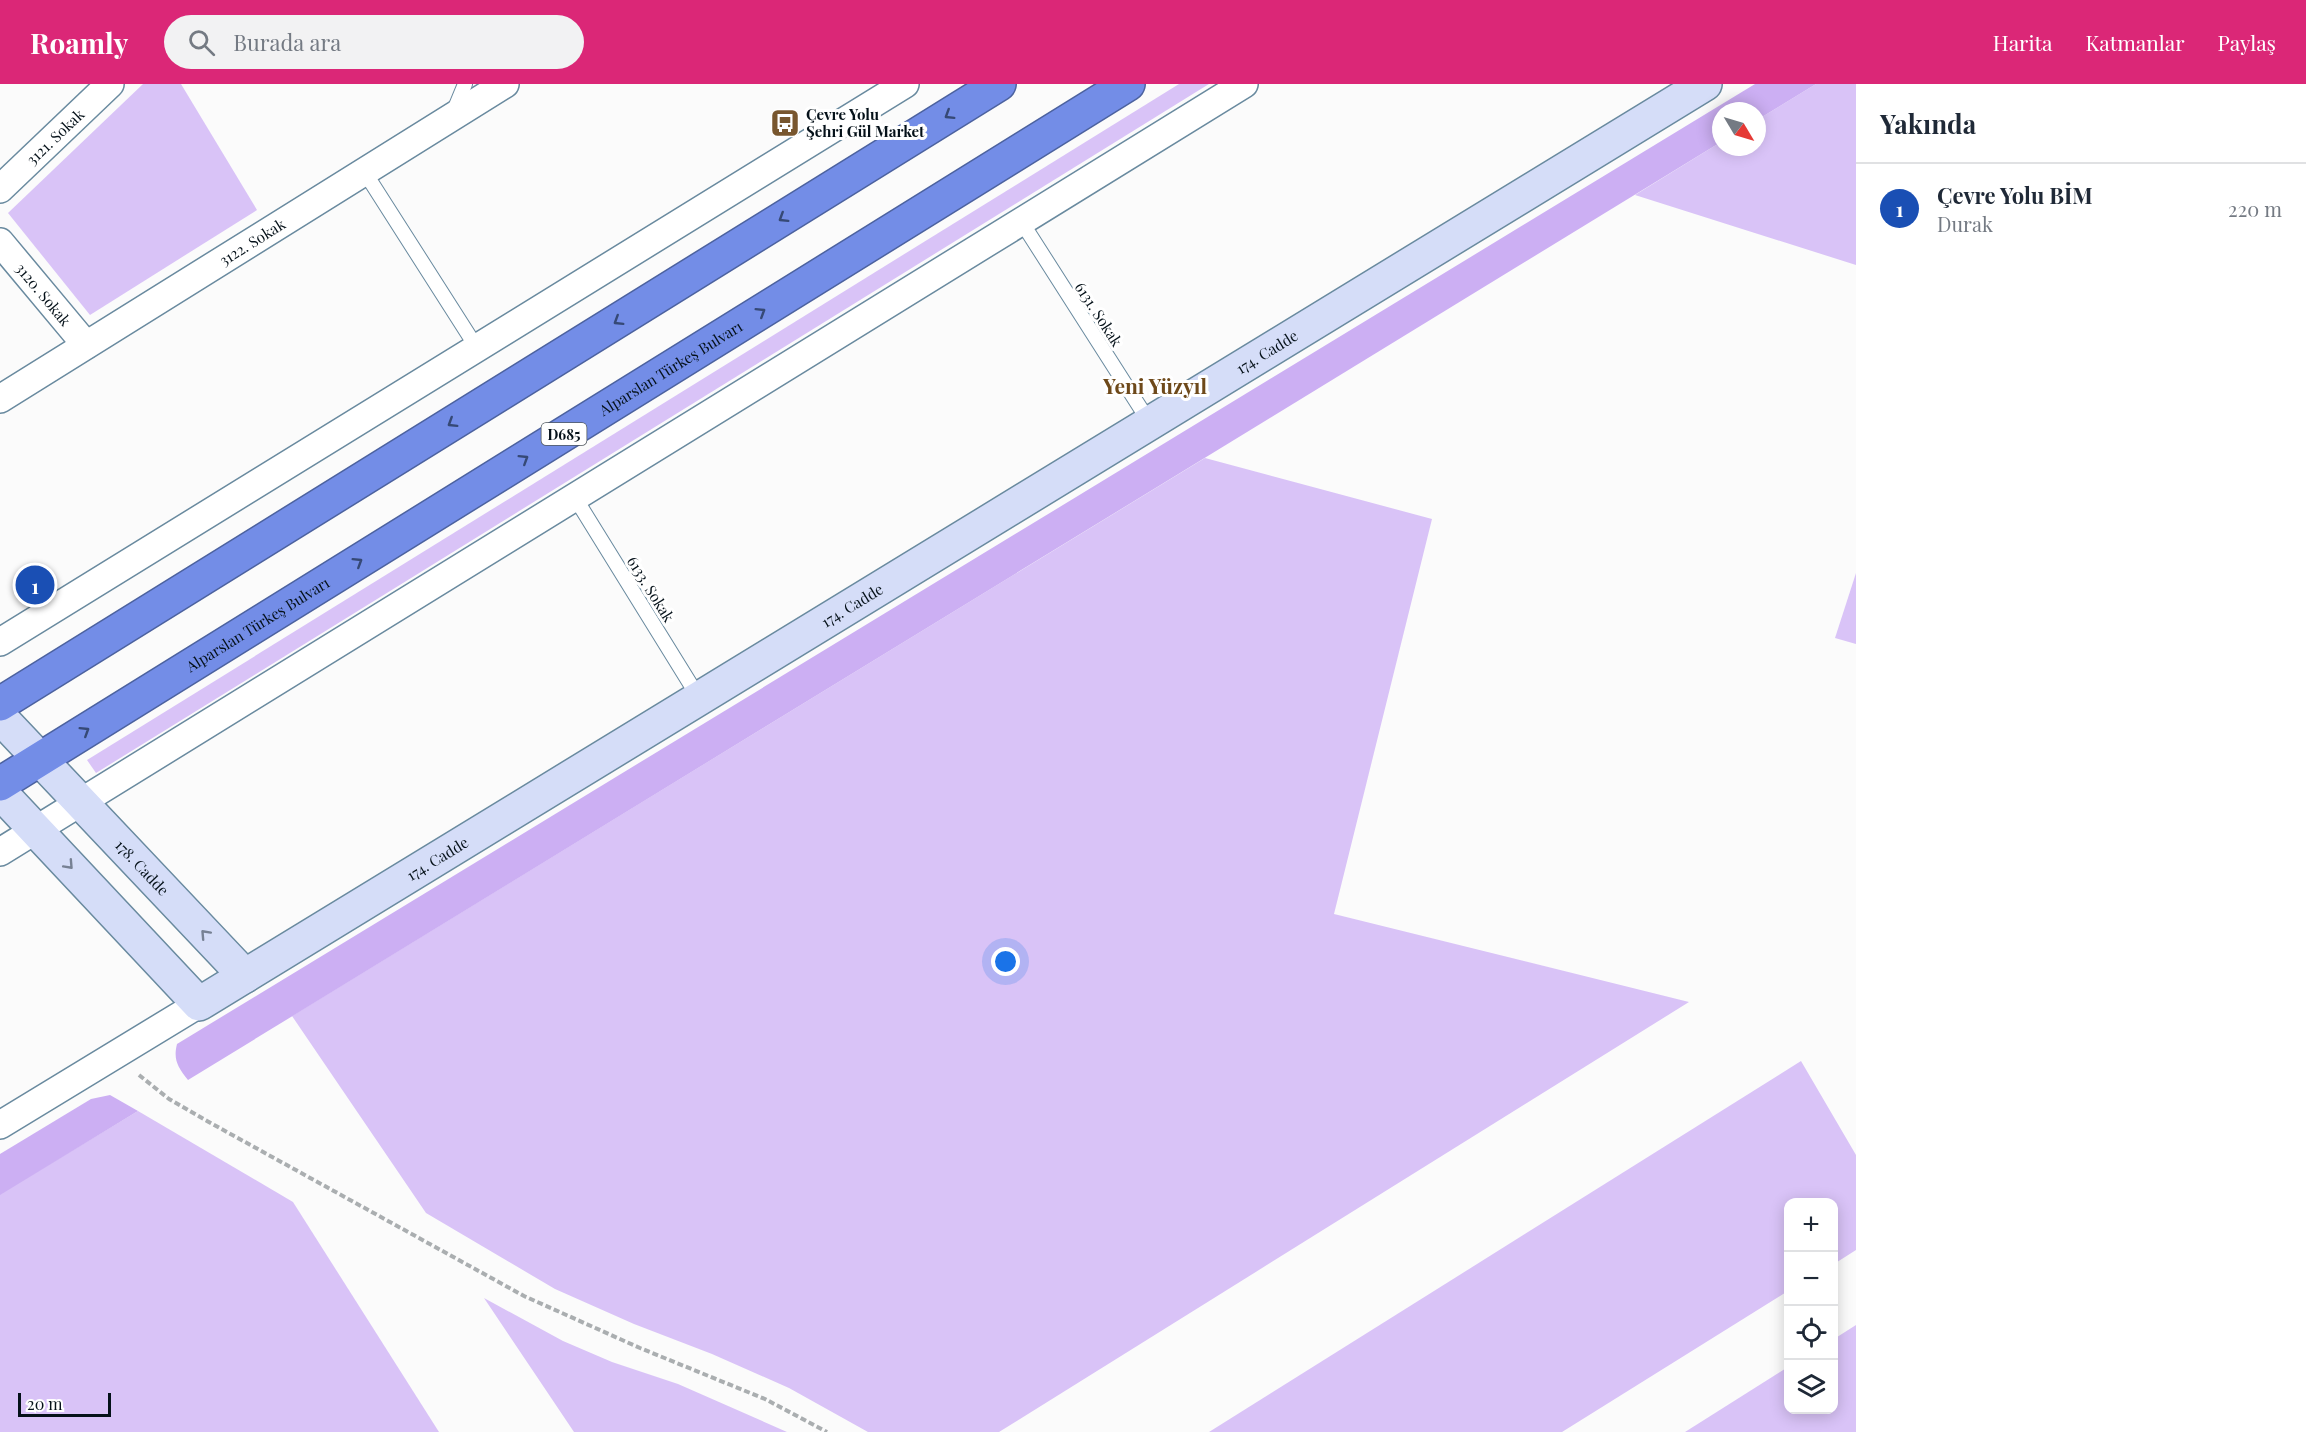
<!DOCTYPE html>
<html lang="tr">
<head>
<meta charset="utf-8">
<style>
  body { margin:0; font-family:"Playfair Display",serif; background:#f2f2f3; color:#1f2937 }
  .controls { position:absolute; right:18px; bottom:18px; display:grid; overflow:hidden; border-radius:12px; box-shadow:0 3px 15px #0003 }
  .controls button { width:54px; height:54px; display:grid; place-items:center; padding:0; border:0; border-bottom:2px solid #e0e1e3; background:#fff; color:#1f2937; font:30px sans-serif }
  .compass { position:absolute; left:1712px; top:18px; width:54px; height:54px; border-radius:50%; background:#fff; box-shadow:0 3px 15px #0003; rotate:128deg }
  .scale { position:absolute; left:18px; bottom:15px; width:93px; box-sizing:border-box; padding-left:6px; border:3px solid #051119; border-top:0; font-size:16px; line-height:21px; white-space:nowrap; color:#051119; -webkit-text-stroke:4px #fff; paint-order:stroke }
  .you { position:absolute; left:1006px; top:878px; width:21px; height:21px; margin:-15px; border:4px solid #fff; border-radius:50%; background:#1a73e8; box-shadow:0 0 0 9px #1a73e833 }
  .badge { display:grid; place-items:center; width:39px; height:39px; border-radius:50%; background:#db2777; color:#fff; font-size:20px; font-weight:700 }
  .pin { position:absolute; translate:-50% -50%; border:3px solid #fff; box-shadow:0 2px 6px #0006 }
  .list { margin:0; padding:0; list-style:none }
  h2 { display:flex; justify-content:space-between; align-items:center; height:78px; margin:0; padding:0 24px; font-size:26px }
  h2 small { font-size:20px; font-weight:400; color:#747a83 }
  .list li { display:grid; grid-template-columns:39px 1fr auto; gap:18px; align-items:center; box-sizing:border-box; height:90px; padding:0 24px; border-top:2px solid #e0e1e3 }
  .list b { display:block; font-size:22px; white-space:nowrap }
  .list p { margin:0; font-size:20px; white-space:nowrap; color:#747a83 }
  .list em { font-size:20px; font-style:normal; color:#747a83 }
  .icon { flex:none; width:33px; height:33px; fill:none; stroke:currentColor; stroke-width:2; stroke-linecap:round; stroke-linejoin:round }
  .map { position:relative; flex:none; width:1856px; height:1348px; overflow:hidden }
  header { display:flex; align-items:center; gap:36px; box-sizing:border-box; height:84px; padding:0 30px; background:#db2777; color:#fff }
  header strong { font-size:28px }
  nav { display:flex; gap:33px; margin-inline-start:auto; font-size:21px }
  .search { width:420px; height:54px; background:#f2f2f3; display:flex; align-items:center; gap:15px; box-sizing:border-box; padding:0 21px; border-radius:33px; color:#747a83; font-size:22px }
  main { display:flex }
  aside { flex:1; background:#fff }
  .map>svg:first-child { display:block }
  .green { fill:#d9c3f7 }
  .forest { fill:#ccaff3 }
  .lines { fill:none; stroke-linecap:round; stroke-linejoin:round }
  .lane-casing { stroke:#698a9f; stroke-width:16 }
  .street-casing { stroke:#698a9f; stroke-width:30 }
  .secondary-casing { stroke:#698a9f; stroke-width:36 }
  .highway-casing { stroke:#4c629f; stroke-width:36 }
  .path { stroke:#aaaeb0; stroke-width:4; stroke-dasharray:6 3; stroke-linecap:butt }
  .lane { stroke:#fff; stroke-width:14 }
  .street { stroke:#fff; stroke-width:27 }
  .secondary { stroke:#d5ddf8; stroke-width:33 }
  .highway { stroke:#738de7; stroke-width:33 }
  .oneway { stroke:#364976 }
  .oneway2 { stroke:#778194 }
  .labels { text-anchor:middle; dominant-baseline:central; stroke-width:6; stroke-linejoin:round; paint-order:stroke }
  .shield { fill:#fff; stroke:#50585e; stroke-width:1.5 }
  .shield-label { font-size:14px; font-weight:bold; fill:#051119 }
  .poi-label { font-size:15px; font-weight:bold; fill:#051119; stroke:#fff; text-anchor:start }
  .street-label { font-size:15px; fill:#051119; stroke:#fff }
  .district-label { font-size:21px; font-weight:bold; fill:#6e491a; stroke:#fff }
</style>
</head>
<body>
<header>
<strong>Roamly</strong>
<div class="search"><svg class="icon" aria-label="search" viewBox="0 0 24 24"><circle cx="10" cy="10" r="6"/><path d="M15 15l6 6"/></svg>Burada ara</div>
<nav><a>Harita</a><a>Katmanlar</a><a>Paylaş</a></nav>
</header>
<main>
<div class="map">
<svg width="1856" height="1348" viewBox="0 0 1856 1348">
  <rect width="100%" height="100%" fill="#fbfbfb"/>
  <g class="green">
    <path d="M143,0H181L257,126L90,231L8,129Z"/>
    <path d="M1179,0H1209L96,689L87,676Z"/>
    <path d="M1816,0H1856V181L1635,111L1721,58V63H1757V36Z"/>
    <path d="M1205,374L1432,435L1334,830L1689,918L999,1348H868L789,1304L712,1270L634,1240L555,1205L426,1129L292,932Z"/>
    <path d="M1856,489V560L1835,554Z"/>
    <path d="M1801,977L1856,1071V1166L1834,1180V1118H1788V1207L1562,1348H1209Z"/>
    <path d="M138,1027L293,1118L439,1348H0V1110Z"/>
    <path d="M484,1214L563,1257L612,1278L678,1300L787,1348H574Z"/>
    <path d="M1856,1241V1348H1685L1788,1283V1326H1834V1255Z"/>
  </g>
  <g class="forest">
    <path d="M1755,0H1816L1757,36V27H1721V58L188,996C178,983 173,976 177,960Z"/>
    <path d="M110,1011L138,1027L0,1111V1070L91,1015Z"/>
  </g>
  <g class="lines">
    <g class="lane-casing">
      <g id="lane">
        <path d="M453,29L465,0"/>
        <path d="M364,87L477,264"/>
        <path d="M1021,137L1150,339"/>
        <path d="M574,412L699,614"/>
      </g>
    </g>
    <g class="street-casing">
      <g id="street">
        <path id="s1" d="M0,105L110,0"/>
        <path id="s2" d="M0,158L86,261"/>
        <path id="s3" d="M0,315L505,0"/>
        <path d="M0,558L905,0"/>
        <path d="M0,768L1244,0"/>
        <path d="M0,1041L199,920"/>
      </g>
    </g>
    <g class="secondary-casing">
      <g id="secondary">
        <path id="s4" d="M0,633L245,892"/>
        <path id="s5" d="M0,708L199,920L1705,0"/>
      </g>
    </g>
    <g class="highway-casing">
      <g id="highway">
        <path d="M0,620L999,0"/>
        <path id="s6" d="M0,700L1128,0"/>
      </g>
    </g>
    <path class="path" d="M139,991L169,1015L207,1037L524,1212L640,1264L765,1315L827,1348"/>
    <use href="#lane" class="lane"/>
    <use href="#street" class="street"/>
    <use href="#secondary" class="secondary"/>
    <use href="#highway" class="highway"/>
  </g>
  <defs><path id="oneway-chevron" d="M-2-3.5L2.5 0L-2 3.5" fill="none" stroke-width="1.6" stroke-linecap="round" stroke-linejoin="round" transform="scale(1.5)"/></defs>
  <g class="oneway">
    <use href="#oneway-chevron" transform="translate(949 31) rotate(148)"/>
    <use href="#oneway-chevron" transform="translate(783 134) rotate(148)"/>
    <use href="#oneway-chevron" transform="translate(761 228) rotate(-32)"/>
    <use href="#oneway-chevron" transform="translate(618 237) rotate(148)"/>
    <use href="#oneway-chevron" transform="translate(452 339) rotate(148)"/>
    <use href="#oneway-chevron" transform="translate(524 375) rotate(-32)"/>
    <use href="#oneway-chevron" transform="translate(358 478) rotate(-32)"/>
    <use href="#oneway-chevron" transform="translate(85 647) rotate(-32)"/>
  </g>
  <g class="oneway2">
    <use href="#oneway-chevron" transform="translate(69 781) rotate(47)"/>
    <use href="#oneway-chevron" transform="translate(205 850) rotate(-133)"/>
  </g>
  <defs>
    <g id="bus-square" transform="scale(1.5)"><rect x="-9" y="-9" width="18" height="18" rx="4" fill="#78562e" stroke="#fff"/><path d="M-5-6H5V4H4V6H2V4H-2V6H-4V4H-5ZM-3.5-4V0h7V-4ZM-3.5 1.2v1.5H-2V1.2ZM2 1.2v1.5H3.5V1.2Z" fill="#fff"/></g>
  </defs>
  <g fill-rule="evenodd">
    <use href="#bus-square" x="785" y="39"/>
  </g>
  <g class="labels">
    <rect class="shield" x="541.5" y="339" width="45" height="22" rx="4.5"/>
    <g class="shield-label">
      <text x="564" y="350">D685</text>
    </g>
    <g class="poi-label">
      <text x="806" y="30">Çevre Yolu<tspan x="806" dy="17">Şehri Gül Market</tspan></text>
    </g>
    <g class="street-label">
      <text stroke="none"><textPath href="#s1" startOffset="76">3121. Sokak</textPath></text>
      <text stroke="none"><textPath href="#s3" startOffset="297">3122. Sokak</textPath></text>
      <text stroke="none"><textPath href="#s2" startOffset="68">3120. Sokak</textPath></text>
      <text transform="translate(1099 230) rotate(57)">6131. Sokak</text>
      <text stroke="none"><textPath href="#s5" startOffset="1542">174. Cadde</textPath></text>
      <text stroke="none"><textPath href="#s6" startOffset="789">Alparslan Türkeş Bulvarı</textPath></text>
      <text transform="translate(651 505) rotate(58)">6133. Sokak</text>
      <text stroke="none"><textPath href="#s5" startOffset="1056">174. Cadde</textPath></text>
      <text stroke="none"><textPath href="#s6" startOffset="303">Alparslan Türkeş Bulvarı</textPath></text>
      <text stroke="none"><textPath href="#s5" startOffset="570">174. Cadde</textPath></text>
      <text stroke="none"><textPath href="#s4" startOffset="207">178. Cadde</textPath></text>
    </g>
    <g class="district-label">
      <text x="1155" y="301">Yeni Yüzyıl</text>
    </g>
  </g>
</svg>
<div class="controls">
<button>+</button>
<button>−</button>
<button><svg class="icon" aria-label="locate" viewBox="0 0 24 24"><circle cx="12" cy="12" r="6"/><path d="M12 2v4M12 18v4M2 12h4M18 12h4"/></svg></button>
<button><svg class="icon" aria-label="layers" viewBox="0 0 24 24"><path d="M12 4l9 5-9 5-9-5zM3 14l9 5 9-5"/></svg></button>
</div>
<svg class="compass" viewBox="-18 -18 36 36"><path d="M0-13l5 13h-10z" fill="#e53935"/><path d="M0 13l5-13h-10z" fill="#747a83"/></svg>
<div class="scale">20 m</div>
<div class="you"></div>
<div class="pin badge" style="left:35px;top:501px;background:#1a4fb4">1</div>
</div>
<aside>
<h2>Yakında<small></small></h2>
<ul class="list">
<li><span class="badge" style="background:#1a4fb4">1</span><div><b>Çevre Yolu BİM</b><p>Durak</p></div><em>220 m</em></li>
</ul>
</aside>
</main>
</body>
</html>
